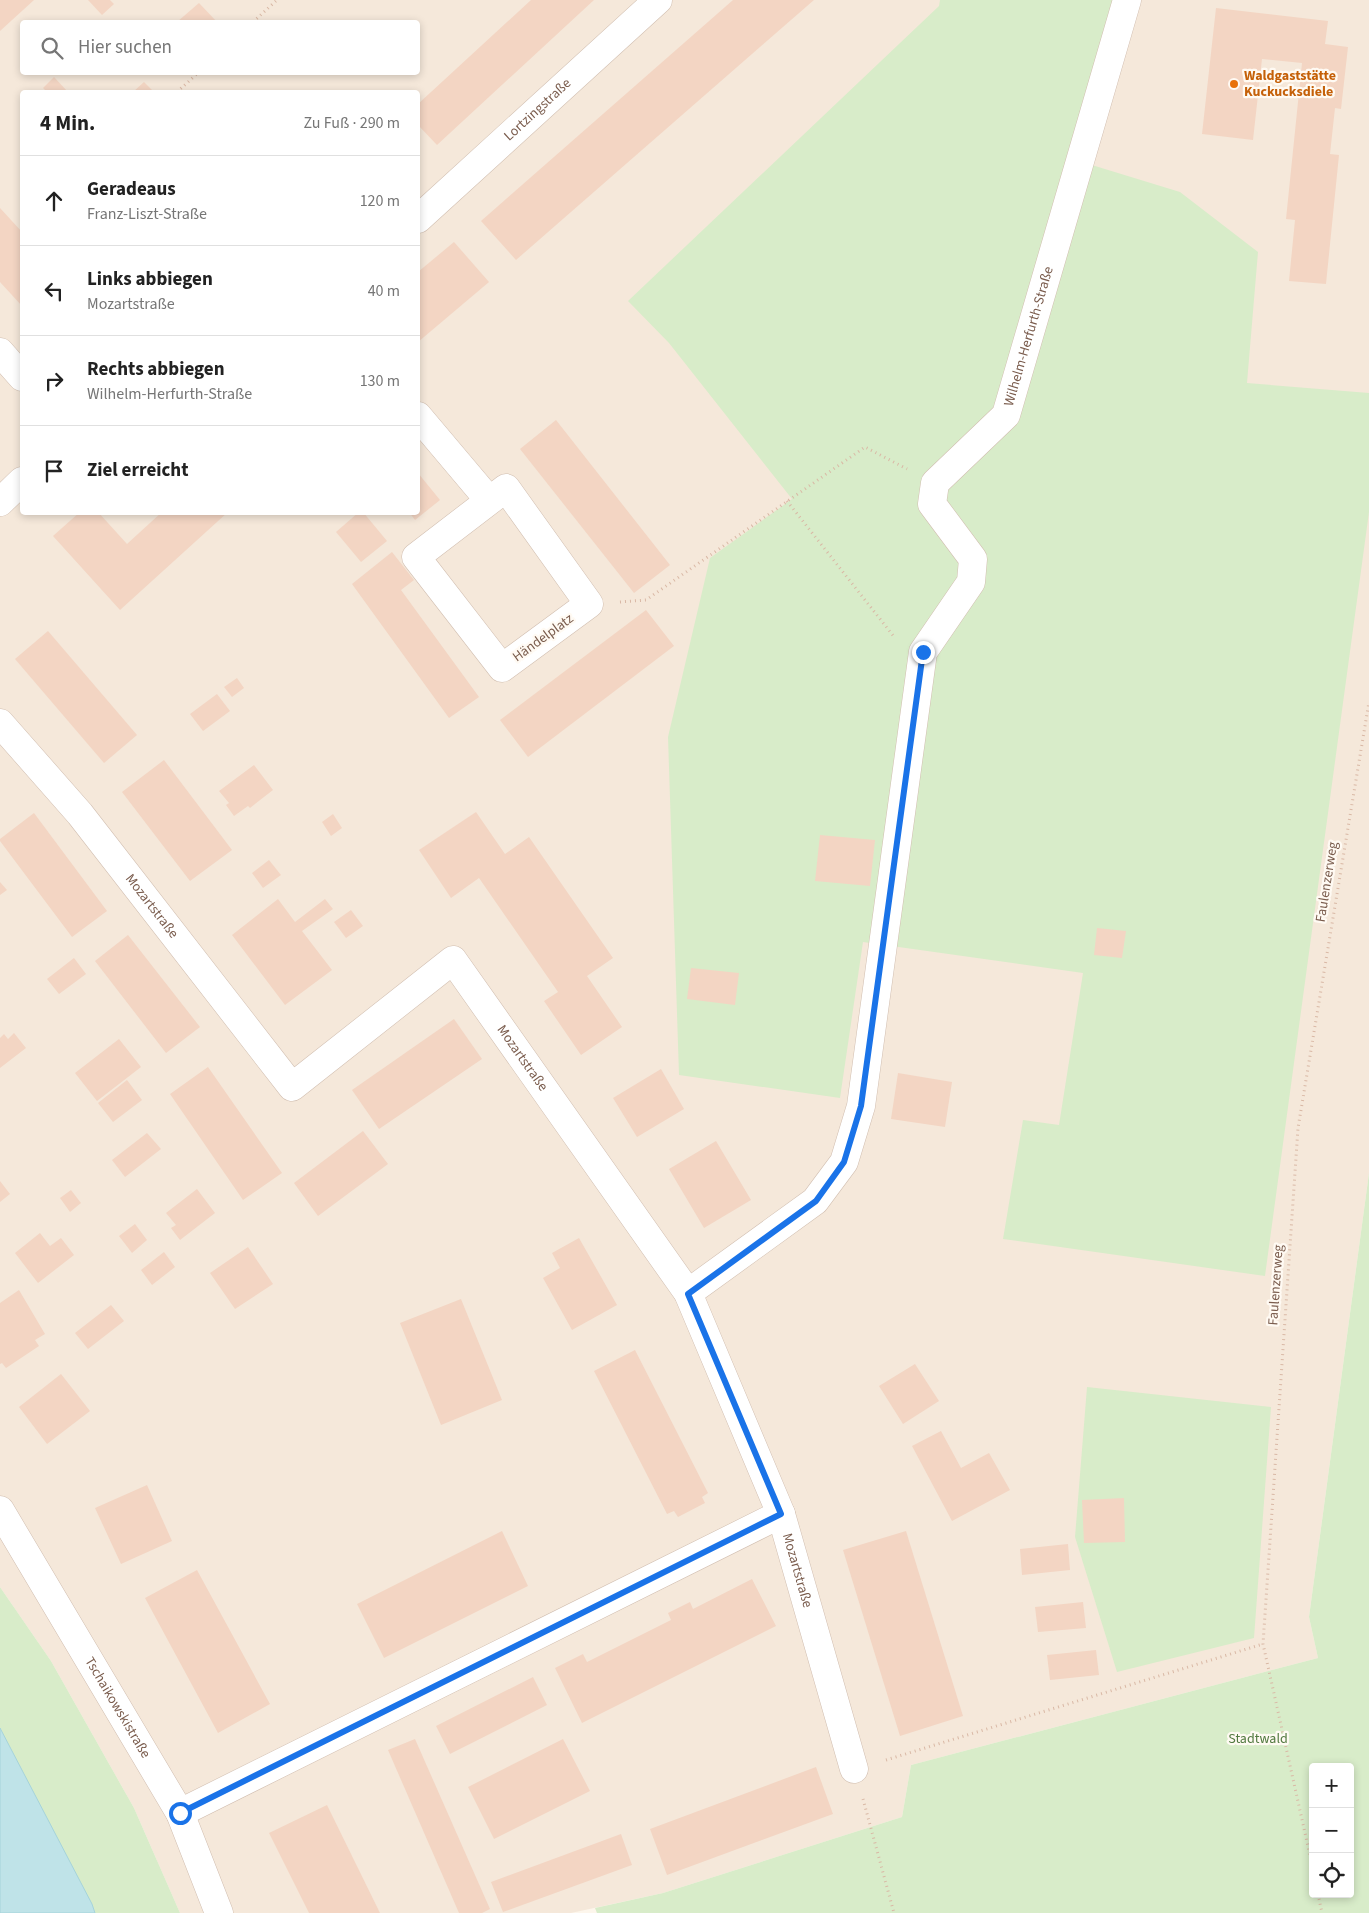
<!DOCTYPE html>
<html lang="de">
<head>
<meta charset="utf-8">
<style>
  body { margin:0; font-family:"Source Sans 3",sans-serif; background:#f2f2f2; color:#222 }
  .controls { position:absolute; right:15px; bottom:15px; display:grid; overflow:hidden; border-radius:5px; box-shadow:0 2px 8px #0003 }
  .controls button { width:45px; height:45px; display:grid; place-items:center; padding:0; border:0; border-bottom:1px solid #e0e0e0; background:#fff; color:#222; font:25px sans-serif }
  .stop { position:absolute; width:15px; height:15px; margin:-11px; border:4px solid #1a73e8; border-radius:50%; background:#fff }
  .stop.end { background:#1a73e8; border-color:#fff; box-shadow:0 1px 5px #0008 }
  .list { margin:0; padding:0; list-style:none }
  h2 { display:flex; justify-content:space-between; align-items:center; height:65px; margin:0; padding:0 20px; font-size:21px }
  h2 small { font-size:16px; font-weight:400; color:#767676 }
  .list li { display:grid; grid-template-columns:32px 1fr auto; gap:15px; align-items:center; box-sizing:border-box; height:90px; padding:0 20px; border-top:1px solid #e0e0e0 }
  .list b { display:block; font-size:19px; white-space:nowrap }
  .list p { margin:0; font-size:16px; white-space:nowrap; color:#767676 }
  .list em { font-size:16px; font-style:normal; color:#767676 }
  .icon { flex:none; width:28px; height:28px; fill:none; stroke:currentColor; stroke-width:2; stroke-linecap:round; stroke-linejoin:round }
  .map { position:relative; flex:none; width:1369px; height:1913px; overflow:hidden }
  .search { position:absolute; background:#fff; box-shadow:0 2px 8px #0003; left:20px; top:20px; width:400px; height:55px; display:flex; align-items:center; gap:12px; box-sizing:border-box; padding:0 18px; border-radius:5px; color:#767676; font-size:19px }
  .panel { position:absolute; background:#fff; box-shadow:0 2px 8px #0003; left:20px; top:90px; width:400px; height:425px; border-radius:5px }
  .map>svg:first-child { display:block }
  .residential { fill:#f5e8da; fill-rule:evenodd }
  .green { fill:#d8ecc9; fill-rule:evenodd }
  .water { fill:#bfe3e8; stroke:#a5d3da }
  .building { fill:#f3d5c3 }
  .lines { fill:none; stroke-linecap:round; stroke-linejoin:round }
  .minor-casing { stroke:#d1beb0; stroke-width:29 }
  .path { stroke:#d9b8a5; stroke-width:3; stroke-dasharray:1 4; stroke-linecap:butt }
  .minor { stroke:#fff; stroke-width:28 }
  .route { stroke:#1a73e8; stroke-width:6 }
  .food-dot { fill:#e8710a; stroke:#fffaf3; stroke-width:2 }
  .labels { text-anchor:middle; dominant-baseline:central; stroke-width:4.5; stroke-linejoin:round; paint-order:stroke }
  .food-label { font-size:14px; font-weight:bold; fill:#c56008; stroke:#fffaf3; text-anchor:start }
  .street-label { font-size:14px; fill:#7a5c4d; stroke:#fffaf3 }
  .park-label { font-size:14px; fill:#537a41; stroke:#fffaf3 }
</style>
</head>
<body>
<div class="map">
<svg width="1369" height="1913" viewBox="0 0 1369 1913">
  <rect width="100%" height="100%" fill="#fdf6ec"/>
  <path class="residential" d="M0,0H1369V1173L1309,1617L1318,1658L911,1765L902,1817L663,1893L571,1913H180L134,1808L51,1661L0,1587ZM22,22H418V72H22ZM22,92H418V512H22Z"/>
  <g class="green">
    <path d="M940,0H1114L1069,158L1180,192L1258,252L1247,383L1369,393V512L1265,1276L1003,1239L1023,1120L1059,1125L1083,973L863,942L840,1098L679,1075L668,737L710,558L792,499L669,343L628,301L939,6Z"/>
    <path d="M1369,1173V1913H597L595,1908L663,1893L902,1817L911,1765L1318,1658L1309,1617ZM1313,1767H1350V1894H1313Z"/>
    <path d="M1087,1387L1271,1407L1254,1638L1117,1672L1075,1537Z"/>
    <path d="M0,1587L51,1661L134,1808L180,1913H95L0,1728Z"/>
  </g>
  <path class="water" d="M0,1728L92,1904L95,1913H0Z"/>
  <g class="building">
    <path d="M0,0H34L0,31Z"/>
    <path d="M88,0H110L114,4L102,15Z"/>
    <path d="M531,0H594L437,145L418,125V104Z"/>
    <path d="M733,0H814L516,260L481,221Z"/>
    <path d="M199,3L217,22H177Z"/>
    <path d="M1216,8L1328,21L1325,44L1348,47L1341,109L1335,108L1330,154L1339,155L1326,284L1289,281L1295,220L1286,219L1302,63L1262,59L1253,140L1202,134Z"/>
    <path d="M54,77L68,92H47L43,88Z"/>
    <path d="M144,82L154,92H133Z"/>
    <path d="M0,208L22,232V306L0,282Z"/>
    <path d="M454,242L489,282L418,342V272Z"/>
    <path d="M556,420L670,565L634,593L520,449Z"/>
    <path d="M418,473L440,500L415,520L409,512H418Z"/>
    <path d="M80,512H98L127,544L162,512H228L120,610L53,536Z"/>
    <path d="M359,512H363L387,541L361,562L336,532Z"/>
    <path d="M392,552L414,580L401,590L479,697L449,718L352,584Z"/>
    <path d="M646,610L674,646L528,757L500,720Z"/>
    <path d="M48,631L137,735L104,763L15,659Z"/>
    <path d="M237,678L244,688L232,697L224,687Z"/>
    <path d="M217,694L230,711L203,731L190,714Z"/>
    <path d="M164,760L232,850L190,881L122,792Z"/>
    <path d="M254,765L273,790L250,808L248,806L234,816L226,805L229,803L219,791Z"/>
    <path d="M476,812L505,854L529,837L613,958L587,976L622,1027L581,1055L544,1001L558,992L479,878L451,898L419,850Z"/>
    <path d="M34,813L107,911L72,937L0,841V839Z"/>
    <path d="M333,814L342,828L331,836L322,822Z"/>
    <path d="M820,835L875,840L870,886L815,881Z"/>
    <path d="M269,860L281,875L263,888L252,873Z"/>
    <path d="M0,882L7,890L0,895Z"/>
    <path d="M278,899L295,922L325,899L333,909L302,931L332,970L285,1005L232,935Z"/>
    <path d="M351,910L363,926L346,938L334,922Z"/>
    <path d="M1097,928L1126,931L1122,958L1094,955Z"/>
    <path d="M128,935L200,1027L166,1053L95,961Z"/>
    <path d="M74,958L86,974L59,994L47,979Z"/>
    <path d="M691,968L739,973L735,1005L687,999Z"/>
    <path d="M454,1019L482,1059L379,1129L352,1090Z"/>
    <path d="M14,1033L26,1048L0,1068V1038L4,1034L8,1039Z"/>
    <path d="M119,1039L141,1067L97,1101L75,1073Z"/>
    <path d="M208,1067L282,1173L243,1200L170,1094Z"/>
    <path d="M661,1069L684,1109L637,1137L613,1098Z"/>
    <path d="M898,1073L952,1082L945,1127L891,1119Z"/>
    <path d="M127,1080L142,1100L113,1122L98,1103Z"/>
    <path d="M363,1131L388,1164L318,1216L294,1183Z"/>
    <path d="M147,1133L161,1149L125,1177L112,1160Z"/>
    <path d="M716,1141L751,1200L704,1228L669,1169Z"/>
    <path d="M0,1181L10,1194L0,1202Z"/>
    <path d="M197,1189L215,1213L180,1240L171,1228L176,1225L166,1213Z"/>
    <path d="M71,1190L81,1203L70,1212L60,1198Z"/>
    <path d="M135,1224L147,1240L132,1253L119,1236Z"/>
    <path d="M40,1233L50,1246L61,1238L74,1255L38,1283L15,1253Z"/>
    <path d="M579,1238L617,1305L572,1330L543,1278L560,1268L552,1253Z"/>
    <path d="M248,1247L273,1284L235,1309L210,1273Z"/>
    <path d="M164,1252L175,1267L152,1285L141,1270Z"/>
    <path d="M19,1290L45,1334L35,1340L39,1346L6,1368L2,1363L0,1364V1303Z"/>
    <path d="M461,1299L502,1400L441,1425L400,1323Z"/>
    <path d="M111,1305L124,1321L88,1349L75,1333Z"/>
    <path d="M635,1350L708,1493L702,1497L705,1503L678,1517L674,1511L667,1514L594,1371Z"/>
    <path d="M915,1364L939,1401L903,1424L879,1386Z"/>
    <path d="M61,1374L90,1411L47,1444L19,1407Z"/>
    <path d="M941,1431L961,1468L989,1453L1010,1490L952,1521L912,1446Z"/>
    <path d="M147,1485L172,1541L121,1564L95,1508Z"/>
    <path d="M1124,1498L1125,1542L1084,1543L1082,1500Z"/>
    <path d="M502,1531L528,1586L384,1658L357,1604Z"/>
    <path d="M906,1531L963,1716L900,1736L843,1550Z"/>
    <path d="M1068,1544L1070,1570L1022,1575L1020,1549Z"/>
    <path d="M197,1570L270,1704L218,1733L145,1598Z"/>
    <path d="M752,1579L776,1626L582,1723L555,1668L583,1654L587,1662L671,1620L668,1613L690,1602L693,1609Z"/>
    <path d="M1083,1602L1086,1628L1038,1632L1035,1607Z"/>
    <path d="M1096,1650L1099,1675L1050,1680L1047,1655Z"/>
    <path d="M533,1677L547,1705L450,1754L436,1726Z"/>
    <path d="M415,1739L490,1909L482,1913H459L388,1750Z"/>
    <path d="M563,1739L590,1791L494,1839L468,1787Z"/>
    <path d="M816,1767L833,1814L667,1875L650,1829Z"/>
    <path d="M327,1805L380,1913H309L269,1833Z"/>
    <path d="M621,1834L632,1865L503,1912L491,1882Z"/>
  </g>
  <g class="lines">
    <g class="minor-casing">
      <g id="minor">
        <path id="s1" d="M418,219L658,0"/>
        <path d="M0,352L22,377"/>
        <path d="M418,416L488,499"/>
        <path d="M506,488L589,604L502,668L416,557Z"/>
        <path d="M0,502L22,481"/>
        <path id="s2" d="M0,723L80,814L292,1087L453,960L688,1293L781,1514L854,1769"/>
        <path id="s3" d="M688,1293L815,1201L844,1162L861,1106L923,652L971,582L973,559L932,504L935,483L1006,415L1127,0"/>
        <path id="s4" d="M0,1510L180,1813L219,1913"/>
        <path d="M180,1813L781,1514"/>
      </g>
    </g>
    <g class="path">
      <path d="M253,22L277,0"/>
      <path d="M177,92L199,72"/>
      <path d="M787,501L895,638"/>
      <path d="M620,602L646,600L865,447L907,469"/>
      <path d="M886,1760L1263,1644"/>
      <path d="M863,1799L894,1913"/>
      <path d="M1313,1869L1263,1644L1298,1128L1369,702"/>
      <path d="M1318,1894L1322,1913"/>
    </g>
    <use href="#minor" class="minor"/>
  </g>
  <g class="lines">
    <path class="route" d="M180,1813L781,1514L688,1294L816,1201L844,1162L861,1106L923,652"/>
  </g>
  <circle class="food-dot" cx="1234" cy="84" r="5"/>
  <g class="labels">
    <g class="food-label">
      <text x="1244" y="76">Waldgaststätte<tspan x="1244" dy="16">Kuckucksdiele</tspan></text>
    </g>
    <g class="street-label">
      <text stroke="none"><textPath href="#s1" startOffset="162">Lortzingstraße</textPath></text>
      <text stroke="none"><textPath href="#s3" startOffset="1100">Wilhelm-Herfurth-Straße</textPath></text>
      <text transform="translate(543 638) rotate(-36)">Händelplatz</text>
      <text transform="translate(1327 882) rotate(-81)">Faulenzerweg</text>
      <text stroke="none"><textPath href="#s2" startOffset="238">Mozartstraße</textPath></text>
      <text stroke="none"><textPath href="#s2" startOffset="792">Mozartstraße</textPath></text>
      <text transform="translate(1276 1285) rotate(-86)">Faulenzerweg</text>
      <text stroke="none"><textPath href="#s2" startOffset="1378">Mozartstraße</textPath></text>
      <text stroke="none"><textPath href="#s4" startOffset="230">Tschaikowskistraße</textPath></text>
    </g>
    <g class="park-label">
      <text x="1258" y="1739">Stadtwald</text>
    </g>
  </g>
</svg>
<div class="controls">
<button>+</button>
<button>−</button>
<button><svg class="icon" aria-label="locate" viewBox="0 0 24 24"><circle cx="12" cy="12" r="6"/><path d="M12 2v4M12 18v4M2 12h4M18 12h4"/></svg></button>
</div>
<div class="stop" style="left:180px;top:1813px"></div>
<div class="stop end" style="left:923px;top:652px"></div>
<div class="search"><svg class="icon" aria-label="search" viewBox="0 0 24 24"><circle cx="10" cy="10" r="6"/><path d="M15 15l6 6"/></svg>Hier suchen</div>
<section class="panel">
<h2>4 Min.<small>Zu Fuß · 290 m</small></h2>
<ul class="list">
<li><svg class="icon" aria-label="ahead" viewBox="0 0 24 24"><path d="M12 20V5M6 11l6-6 6 6"/></svg><div><b>Geradeaus</b><p>Franz-Liszt-Straße</p></div><em>120 m</em></li>
<li><svg class="icon" aria-label="left" viewBox="0 0 24 24"><path d="M17 20v-9H6M10 6l-5 5 5 5"/></svg><div><b>Links abbiegen</b><p>Mozartstraße</p></div><em>40 m</em></li>
<li><svg class="icon" aria-label="right" viewBox="0 0 24 24"><path d="M7 20v-9h11M14 6l5 5-5 5"/></svg><div><b>Rechts abbiegen</b><p>Wilhelm-Herfurth-Straße</p></div><em>130 m</em></li>
<li><svg class="icon" aria-label="arrive" viewBox="0 0 24 24"><path d="M6 21V4h12l-3 4 3 4H6"/></svg><div><b>Ziel erreicht</b></div></li>
</ul>
</section>
</div>
</body>
</html>
